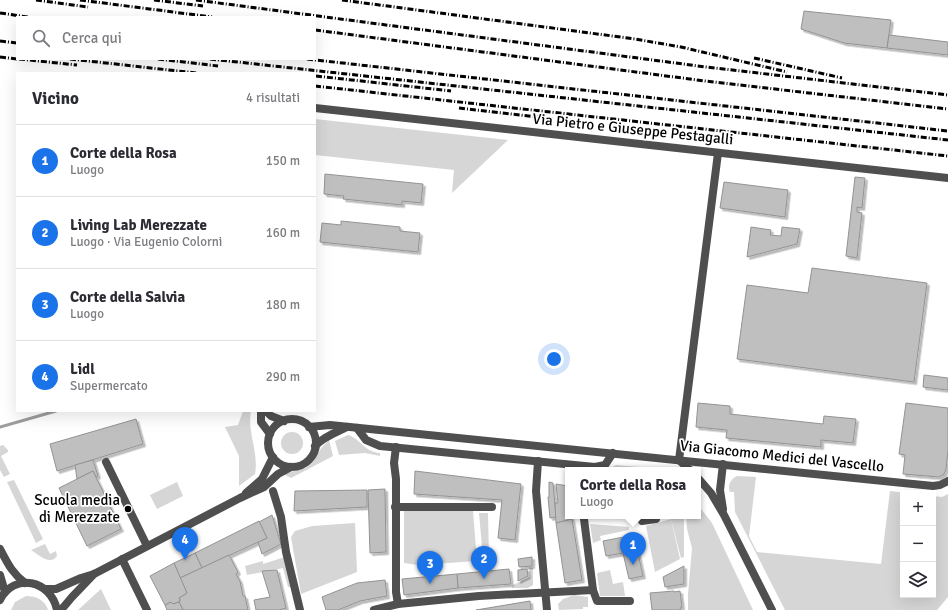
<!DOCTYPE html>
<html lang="it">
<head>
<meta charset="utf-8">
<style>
  body { margin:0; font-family:Signika,sans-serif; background:#f2f2f3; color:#2b2b33 }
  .controls { position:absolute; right:12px; bottom:12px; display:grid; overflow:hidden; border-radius:0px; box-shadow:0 4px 16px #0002 }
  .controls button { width:36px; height:36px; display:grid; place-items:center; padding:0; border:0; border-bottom:1px solid #e1e1e2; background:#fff; color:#2b2b33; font:20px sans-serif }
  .you { position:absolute; left:554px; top:359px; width:14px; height:14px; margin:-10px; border:3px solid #fff; border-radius:50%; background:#1a73e8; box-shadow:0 0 0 6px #1a73e833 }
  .badge { display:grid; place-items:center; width:26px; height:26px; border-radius:50%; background:#1a73e8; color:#fff; font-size:13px; font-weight:700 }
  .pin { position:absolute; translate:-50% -33px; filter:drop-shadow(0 1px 2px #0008) }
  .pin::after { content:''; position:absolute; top:21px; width:14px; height:12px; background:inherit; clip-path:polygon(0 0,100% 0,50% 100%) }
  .popup { position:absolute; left:565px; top:467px; width:136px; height:52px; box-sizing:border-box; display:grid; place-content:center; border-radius:0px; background:#fff; filter:drop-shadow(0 1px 3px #0005); font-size:13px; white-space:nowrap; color:#7c7c81 }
  .popup b { font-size:15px; color:#2b2b33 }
  .popup::after { content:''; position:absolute; left:50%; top:100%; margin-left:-8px; border:8px solid transparent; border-top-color:#fff }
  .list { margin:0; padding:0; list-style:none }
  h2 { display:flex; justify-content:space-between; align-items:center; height:52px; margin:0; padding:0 16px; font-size:17px }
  h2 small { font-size:13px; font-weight:400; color:#7c7c81 }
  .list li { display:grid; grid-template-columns:26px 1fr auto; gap:12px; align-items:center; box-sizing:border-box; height:72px; padding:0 16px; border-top:1px solid #e1e1e2 }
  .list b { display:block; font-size:15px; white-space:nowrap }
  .list p { margin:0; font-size:13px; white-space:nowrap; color:#7c7c81 }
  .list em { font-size:13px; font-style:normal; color:#7c7c81 }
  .icon { flex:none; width:22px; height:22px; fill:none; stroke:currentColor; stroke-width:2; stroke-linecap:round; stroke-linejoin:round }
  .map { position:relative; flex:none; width:948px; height:610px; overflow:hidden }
  .search { position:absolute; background:#fff; box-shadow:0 4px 16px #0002; left:16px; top:16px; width:300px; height:44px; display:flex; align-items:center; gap:10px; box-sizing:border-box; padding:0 14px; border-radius:0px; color:#7c7c81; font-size:15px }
  .panel { position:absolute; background:#fff; box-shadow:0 4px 16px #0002; left:16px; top:72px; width:300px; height:340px; border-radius:0px }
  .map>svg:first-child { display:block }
  .green { fill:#d6d6d6 }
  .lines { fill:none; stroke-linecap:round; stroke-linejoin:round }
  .stream { stroke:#9d9d9d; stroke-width:3 }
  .building { fill:#bfbfbf; stroke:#939393; filter:url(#shadow) }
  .pedestrian { stroke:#4f4f4f; stroke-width:8 }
  .minor { stroke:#4f4f4f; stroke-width:8 }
  .rail { stroke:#000; stroke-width:3; stroke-dasharray:6 2 1 2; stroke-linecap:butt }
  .poi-dot { fill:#000; stroke:#fff; stroke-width:1.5 }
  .labels { text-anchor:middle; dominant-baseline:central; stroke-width:3.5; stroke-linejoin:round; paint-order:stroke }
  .street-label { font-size:15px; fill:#000; stroke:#fff }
  .poi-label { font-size:15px; fill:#000; stroke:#fff; text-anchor:end }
</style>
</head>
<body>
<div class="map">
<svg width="948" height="610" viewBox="0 0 948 610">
  <defs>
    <filter id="shadow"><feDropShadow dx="2.5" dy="2.5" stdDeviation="0" flood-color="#0004"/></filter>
  </defs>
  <rect width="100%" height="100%" fill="#fff"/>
  <g class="green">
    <path d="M315,119L508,140L452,193L454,170L315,155Z"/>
    <path d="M243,411H251C247,432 259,453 255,474L239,486V456L225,427L238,425Z"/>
    <circle cx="292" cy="443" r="11"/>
    <path d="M348,435C361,439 364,452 380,453V456L365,453L339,455L335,441Z"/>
    <path d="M329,440L333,456L291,478L283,474L306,468L312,463L322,447Z"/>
    <path d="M3,445L8,450V452L1,456L10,474L4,477L0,470V446Z"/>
    <path d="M616,465L662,469L666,470H607Z"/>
    <path d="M737,476L756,477L749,536L757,552L881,564L890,491L907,493H903V595H933V496L942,497L948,494V597L937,610H785L735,512L734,492H730C727,485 731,479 737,476Z"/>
    <path d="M14,480L43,539L36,543L7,482Z"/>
    <path d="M177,482L183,496L157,509L150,495Z"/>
    <path d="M698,505L712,523L753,610H688V594L692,548L687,529L686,516H698Z"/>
    <path d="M404,510L473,511L477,561L418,565L404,563Z"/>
    <path d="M479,513H488L489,557L483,558Z"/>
    <path d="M677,516H684V557L681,558L671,519Z"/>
    <path d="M671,519L680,559L655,572L646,526Z"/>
    <path d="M355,523L357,572L301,594L291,537L295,531L312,526Z"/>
    <path d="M590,524L629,527V530L600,536L601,540L593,543Z"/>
    <path d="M45,544L50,554L56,551L57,556C50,566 39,555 31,550Z"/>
    <path d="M285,557L292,587H288L283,568L247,575L245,566L263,561V564Z"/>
    <path d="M529,567L533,568V585L528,588H512L513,585L530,577Z"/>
    <path d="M610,570L613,584L623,582L625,596H600L597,573Z"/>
    <path d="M101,589L111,610H78Z"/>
    <path d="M574,595L588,597V607H583V609L559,610L558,604L563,599Z"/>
    <path d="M26,596C36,596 45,600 48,610H11L15,602Z"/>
  </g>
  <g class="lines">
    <path class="stream" d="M0,427L56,411"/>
  </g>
  <g class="building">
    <path d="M804,11L891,20L887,48L844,43L801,29Z"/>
    <path d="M889,35L948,42V55L887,48Z"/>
    <path d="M325,174L423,184L421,203L402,201V205L343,199L344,196L324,194Z"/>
    <path d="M855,177L865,178L862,208L857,207V212L862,213L857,258L846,256Z"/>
    <path d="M724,182L788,190L785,217L720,208Z"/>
    <path d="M341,221L400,227V231L420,233L418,252L320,242L322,223L341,225Z"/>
    <path d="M751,227L771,230L770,235L781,236L782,227L800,229L797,244L747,257Z"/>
    <path d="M812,268L927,283L914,382L737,359L747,285L808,293Z"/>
    <path d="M924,375L948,378V390L923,387Z"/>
    <path d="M698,403L730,406V414L823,424L824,416L856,419L853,443L821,440V447L726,438L727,430L696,427Z"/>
    <path d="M906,403L948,408V451L946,469L944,474L939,477L903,474L905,455L899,454Z"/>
    <path d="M136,419L143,444L57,471L50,444Z"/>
    <path d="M93,460L98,476L96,477L93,471L77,479L75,465Z"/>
    <path d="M93,471L121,529L87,546L59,488Z"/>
    <path d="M415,471L521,484L515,540L498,538L502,500L414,494Z"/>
    <path d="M549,482L553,483L556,517L550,518L548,497H549Z"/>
    <path d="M556,484L568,486V516H571L572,519L556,523L555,503H558Z"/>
    <path d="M385,489L386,552L370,553L368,490Z"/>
    <path d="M367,490V507L294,511L295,491Z"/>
    <path d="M272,515L281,544L262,554L258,542L267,538L259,522Z"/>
    <path d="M572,519L582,580L565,583L556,523Z"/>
    <path d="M259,521L267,538L202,568L195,553Z"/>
    <path d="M634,535L643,576L629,579L623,553L606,556L603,541Z"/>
    <path d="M195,553L202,568L180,578L174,563Z"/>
    <path d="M229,555L238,572L236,574L240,581L243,596H245L248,610H183L179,602L180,600L179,598L187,593L180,578Z"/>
    <path d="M532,557V566L519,567L518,559Z"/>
    <path d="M174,563L187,593L179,598L180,600L179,602L173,604L171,602L165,605L150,576Z"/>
    <path d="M684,566V584L665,587L663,577Z"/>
    <path d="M509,569L511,584L458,588L457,574Z"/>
    <path d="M527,569L528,576L518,581V570Z"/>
    <path d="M277,570L286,608L279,610H256L254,600L270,597L262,571Z"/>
    <path d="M457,574L458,588L404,595L402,579Z"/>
    <path d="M385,580L387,596L360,601L338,610H326L322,597L357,583Z"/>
    <path d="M674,591V592L680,591L682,607L680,608L681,610H652L650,593Z"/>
    <path d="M530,601L531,610H476Z"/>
    <path d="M171,602L173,604L179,602L183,610H167L165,605Z"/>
  </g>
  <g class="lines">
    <g class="pedestrian">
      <path d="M396,447L394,463L396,479V592L398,604"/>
      <path d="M273,491L281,517L286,552L300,610"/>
      <path d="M395,507H492"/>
      <path d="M584,519L593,590"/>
      <path d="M642,521L656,519V516"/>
      <path d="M374,610L398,604L479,596L593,590L597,601H630"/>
    </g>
    <g class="minor">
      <path d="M315,108L948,178"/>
      <path d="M261,411V422L270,434"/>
      <path d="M266,411L271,416L284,421"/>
      <circle cx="292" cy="443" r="24"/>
      <path d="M309,427L330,425L933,486L940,485L948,481"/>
      <path d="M357,428L366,440L380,446L595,467L605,465L613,453"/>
      <path d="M315,446C323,437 335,433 347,427"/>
      <path d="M679,460L718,153"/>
      <path d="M679,460L690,470"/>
      <path d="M538,461L536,491L547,610"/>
      <path d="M106,462L147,546"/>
      <path d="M698,478L711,493L724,515L772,610"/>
      <path d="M246,493L262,479L273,457"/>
      <path d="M723,509L720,490L723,464"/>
      <path d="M0,549C8,564 12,573 25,583"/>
      <path d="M122,559L147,610"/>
      <path d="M0,575L5,592"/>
      <path d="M45,589H56L81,578L94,574L240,498L264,487L278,474L291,467"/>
      <path d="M0,600C14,572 51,580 57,610"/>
      <path d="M61,610L72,597L94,574"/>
    </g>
    <g class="rail">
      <path d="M36,0L88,7"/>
      <path d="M80,0L212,17"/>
      <path d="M154,0L203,6"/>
      <path d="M196,0L706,67L948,95"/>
      <path d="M342,0L635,39L681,47L787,72"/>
      <path d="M0,13L28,17"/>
      <path d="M315,30L705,81L948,109"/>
      <path d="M0,41L17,43"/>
      <path d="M0,57L17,59"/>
      <path d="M754,58L842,78"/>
      <path d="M19,59L77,65"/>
      <path d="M70,59L196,73"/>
      <path d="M158,59L218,66"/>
      <path d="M210,59L948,140"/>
      <path d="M307,59L948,131"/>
      <path d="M316,76L451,91"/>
      <path d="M315,86L948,156"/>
      <path d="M459,108L554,119"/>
    </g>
  </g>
  <circle class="poi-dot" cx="128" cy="509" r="4"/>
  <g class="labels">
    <g class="street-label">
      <text transform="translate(633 129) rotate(6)">Via Pietro e Giuseppe Pestagalli</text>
      <text transform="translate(782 456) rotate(6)">Via Giacomo Medici del Vascello</text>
    </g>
    <g class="poi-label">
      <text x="120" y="500">Scuola media<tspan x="120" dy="17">di Merezzate</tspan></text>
    </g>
  </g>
</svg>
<div class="controls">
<button>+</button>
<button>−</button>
<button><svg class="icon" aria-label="layers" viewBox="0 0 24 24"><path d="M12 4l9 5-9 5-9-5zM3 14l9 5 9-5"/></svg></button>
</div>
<div class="you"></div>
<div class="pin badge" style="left:633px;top:565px">1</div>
<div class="popup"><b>Corte della Rosa</b>Luogo</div>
<div class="pin badge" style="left:484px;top:579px">2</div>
<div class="pin badge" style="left:430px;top:584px">3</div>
<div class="pin badge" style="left:185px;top:560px">4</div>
<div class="search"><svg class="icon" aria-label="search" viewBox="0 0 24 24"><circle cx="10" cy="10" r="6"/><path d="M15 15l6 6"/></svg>Cerca qui</div>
<section class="panel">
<h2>Vicino<small>4 risultati</small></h2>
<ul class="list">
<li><span class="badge">1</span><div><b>Corte della Rosa</b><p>Luogo</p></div><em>150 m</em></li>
<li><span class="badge">2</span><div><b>Living Lab Merezzate</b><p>Luogo · Via Eugenio Colorni</p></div><em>160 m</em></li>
<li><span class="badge">3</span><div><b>Corte della Salvia</b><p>Luogo</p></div><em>180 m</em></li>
<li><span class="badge">4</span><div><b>Lidl</b><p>Supermercato</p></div><em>290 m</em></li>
</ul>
</section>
</div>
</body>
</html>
